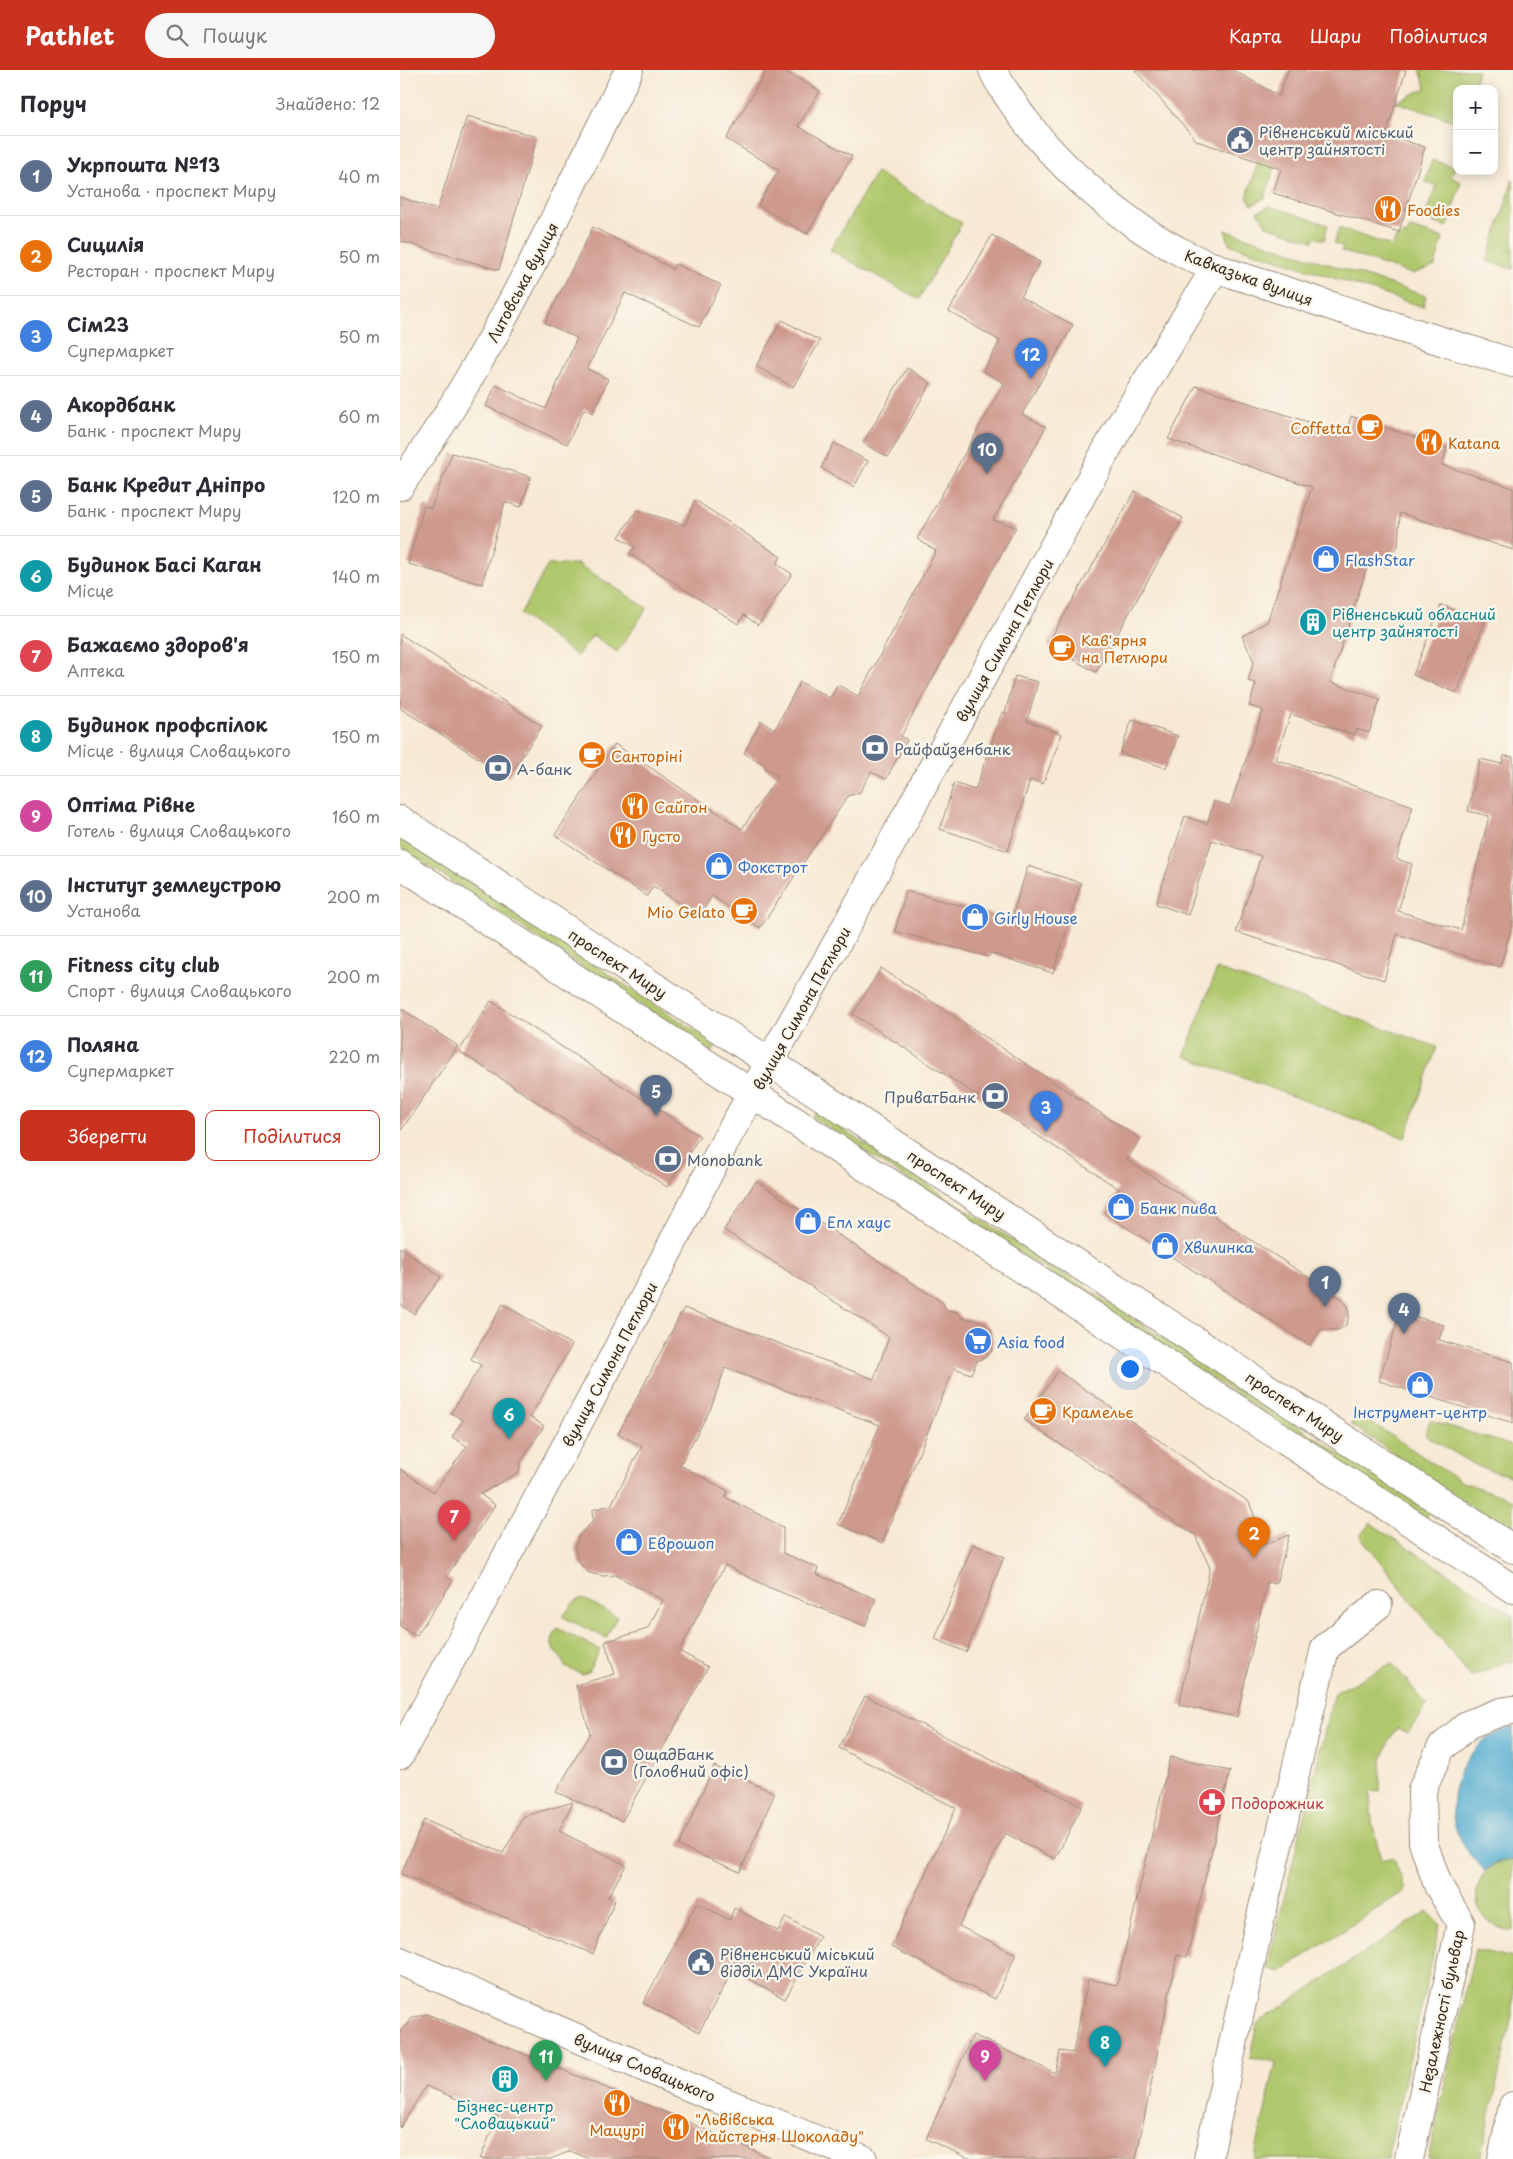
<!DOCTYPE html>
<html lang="uk">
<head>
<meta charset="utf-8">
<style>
  body { margin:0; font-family:"Playpen Sans",sans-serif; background:#f7f7f7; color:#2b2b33 }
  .controls { position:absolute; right:15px; top:15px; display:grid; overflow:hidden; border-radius:10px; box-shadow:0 2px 12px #0003 }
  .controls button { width:45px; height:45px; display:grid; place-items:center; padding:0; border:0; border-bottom:1px solid #e1e1e2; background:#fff; color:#2b2b33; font:25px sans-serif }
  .you { position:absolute; left:729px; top:1298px; width:18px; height:18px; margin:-12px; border:4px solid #fff; border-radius:50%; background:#1a73e8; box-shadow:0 0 0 8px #1a73e833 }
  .badge { display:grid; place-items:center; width:32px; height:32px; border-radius:50%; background:#c8321e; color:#fff; font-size:16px; font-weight:700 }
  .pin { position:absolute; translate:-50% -41px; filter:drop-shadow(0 1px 2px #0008) }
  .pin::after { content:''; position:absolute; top:26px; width:18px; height:15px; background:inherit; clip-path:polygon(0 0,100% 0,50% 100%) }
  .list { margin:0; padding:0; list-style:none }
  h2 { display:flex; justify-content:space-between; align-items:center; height:65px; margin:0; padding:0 20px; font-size:21px }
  h2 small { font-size:16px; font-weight:400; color:#7c7c81 }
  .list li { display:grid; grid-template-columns:32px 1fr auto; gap:15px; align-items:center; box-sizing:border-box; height:80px; padding:0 20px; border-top:1px solid #e1e1e2 }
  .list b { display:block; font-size:19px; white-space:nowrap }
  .list p { margin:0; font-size:16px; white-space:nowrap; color:#7c7c81 }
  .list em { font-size:16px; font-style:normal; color:#7c7c81 }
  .actions { display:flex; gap:10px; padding:15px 20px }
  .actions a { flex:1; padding:11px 0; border:1px solid #c8321e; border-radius:10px; text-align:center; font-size:18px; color:#c8321e }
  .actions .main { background:#c8321e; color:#fff }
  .icon { flex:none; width:28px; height:28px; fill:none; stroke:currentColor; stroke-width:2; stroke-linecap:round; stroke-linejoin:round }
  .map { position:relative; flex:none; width:1113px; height:2089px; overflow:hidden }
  header { display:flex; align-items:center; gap:30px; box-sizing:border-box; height:70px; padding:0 25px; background:#c8321e; color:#fff }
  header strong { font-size:24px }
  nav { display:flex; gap:28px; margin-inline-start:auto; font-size:18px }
  .search { width:350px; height:45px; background:#f7f7f7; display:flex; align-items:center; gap:12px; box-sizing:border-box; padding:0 18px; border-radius:28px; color:#7c7c81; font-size:19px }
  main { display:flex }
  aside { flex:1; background:#fff }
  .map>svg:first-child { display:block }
  .green { fill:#b0c86d; stroke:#767946 }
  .water { fill:#52acd0; stroke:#466b77 }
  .building { fill:#cf9a8e }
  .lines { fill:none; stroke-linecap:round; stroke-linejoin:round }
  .minor-casing { stroke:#998a79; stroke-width:30 }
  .minor { stroke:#fff; stroke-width:28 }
  .labels { text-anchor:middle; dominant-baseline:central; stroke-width:4.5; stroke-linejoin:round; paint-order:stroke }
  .service-label { font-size:15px; fill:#4e5e75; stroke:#fbf7ec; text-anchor:start }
  .food-label { font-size:15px; fill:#c56008; stroke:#fbf7ec; text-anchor:start }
  .street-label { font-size:15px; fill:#3b2a1e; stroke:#fbf7ec }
  .shop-label { font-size:15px; fill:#366cbe; stroke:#fbf7ec; text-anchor:start }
  .culture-label { font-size:15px; fill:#0d838f; stroke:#fbf7ec; text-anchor:start }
  .health-label { font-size:15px; fill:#be3a42; stroke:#fbf7ec; text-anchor:start }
</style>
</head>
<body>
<header>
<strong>Pathlet</strong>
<div class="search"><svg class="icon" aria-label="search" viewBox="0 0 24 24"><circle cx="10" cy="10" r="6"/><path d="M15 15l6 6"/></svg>Пошук</div>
<nav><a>Карта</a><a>Шари</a><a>Поділитися</a></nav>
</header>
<main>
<aside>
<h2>Поруч<small>Знайдено: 12</small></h2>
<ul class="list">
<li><span class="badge" style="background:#5c6f8a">1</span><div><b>Укрпошта №13</b><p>Установа · проспект Миру</p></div><em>40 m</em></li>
<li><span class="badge" style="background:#e8710a">2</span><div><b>Сицилія</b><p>Ресторан · проспект Миру</p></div><em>50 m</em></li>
<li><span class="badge" style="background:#3f7fe0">3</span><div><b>Сім23</b><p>Супермаркет</p></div><em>50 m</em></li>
<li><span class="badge" style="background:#5c6f8a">4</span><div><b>Акордбанк</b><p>Банк · проспект Миру</p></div><em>60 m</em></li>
<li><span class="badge" style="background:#5c6f8a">5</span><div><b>Банк Кредит Дніпро</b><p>Банк · проспект Миру</p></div><em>120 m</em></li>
<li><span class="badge" style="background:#0f9aa8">6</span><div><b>Будинок Басі Каган</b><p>Місце</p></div><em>140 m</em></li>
<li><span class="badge" style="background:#e0444e">7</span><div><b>Бажаємо здоров'я</b><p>Аптека</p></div><em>150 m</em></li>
<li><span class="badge" style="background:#0f9aa8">8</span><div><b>Будинок профспілок</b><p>Місце · вулиця Словацького</p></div><em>150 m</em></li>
<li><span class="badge" style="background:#d1479c">9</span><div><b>Оптіма Рівне</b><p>Готель · вулиця Словацького</p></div><em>160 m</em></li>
<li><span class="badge" style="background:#5c6f8a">10</span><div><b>Інститут землеустрою</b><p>Установа</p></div><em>200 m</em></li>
<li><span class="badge" style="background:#2e9e5b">11</span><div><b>Fitness city club</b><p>Спорт · вулиця Словацького</p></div><em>200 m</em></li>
<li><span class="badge" style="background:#3f7fe0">12</span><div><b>Поляна</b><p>Супермаркет</p></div><em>220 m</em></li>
</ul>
<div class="actions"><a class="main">Зберегти</a><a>Поділитися</a></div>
</aside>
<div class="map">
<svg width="1113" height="2089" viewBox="0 0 1113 2089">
  <rect width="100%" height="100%" fill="#fbf7ec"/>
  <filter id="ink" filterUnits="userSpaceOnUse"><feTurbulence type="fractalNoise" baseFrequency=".02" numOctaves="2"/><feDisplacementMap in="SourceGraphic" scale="10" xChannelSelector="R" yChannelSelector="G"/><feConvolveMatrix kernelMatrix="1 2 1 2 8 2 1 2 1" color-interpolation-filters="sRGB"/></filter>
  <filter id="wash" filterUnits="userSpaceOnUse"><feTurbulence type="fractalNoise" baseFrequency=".0096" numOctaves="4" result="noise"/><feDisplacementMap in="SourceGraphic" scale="20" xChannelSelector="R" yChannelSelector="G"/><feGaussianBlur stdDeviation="1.12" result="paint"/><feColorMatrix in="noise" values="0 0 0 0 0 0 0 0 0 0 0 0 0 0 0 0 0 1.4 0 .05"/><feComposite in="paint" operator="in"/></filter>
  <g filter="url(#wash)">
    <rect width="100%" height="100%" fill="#f7e9d4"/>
    <g class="green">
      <path d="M1020,0H1078L1073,19H1057V52L996,32L1026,18Z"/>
      <path d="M860,85L877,90L865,128L852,135L847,127Z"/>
      <path d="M1032,90L1055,97L1051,107L1061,112L1047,157L1024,149L1036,115L1025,112Z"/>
      <path d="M476,102L562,153L519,229L430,180Z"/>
      <path d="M1113,110V199L1087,191Z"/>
      <path d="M870,136L928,155L924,170L914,167L913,171L867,156L857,142Z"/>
      <path d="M939,158L992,176L995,169L1004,164L1007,165L1010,158L1043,168L1035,196L1012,204L941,181L943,177L934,173Z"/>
      <path d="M825,160L1026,226L1023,237L829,174Z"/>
      <path d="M178,494L247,538L217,582L193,565L177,586L120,544L148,495Z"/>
      <path d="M0,768L317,975L312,982L0,777Z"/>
      <path d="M817,899L1037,977L1005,1068L784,986Z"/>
      <path d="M416,1042L1030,1442L1026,1448L412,1047Z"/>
      <path d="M957,1343L1060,1411L1113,1430V1465L951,1354Z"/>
      <path d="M1030,1350L1113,1376V1407L1077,1396L1025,1365Z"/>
      <path d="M970,1453L1113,1545V1592H1106L1071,1607L960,1466Z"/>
      <path d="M180,1529L188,1531L217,1547L206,1568L163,1547L174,1532Z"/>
      <path d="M157,1558L200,1580L188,1602L182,1604L165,1597C160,1578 144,1584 157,1558Z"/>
      <path d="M992,1593L1027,1635L1008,1663L997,1658C982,1682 980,1693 980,1721L970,1723L972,1752L981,1790L993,1787L1006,1820L880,1902L867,1898L934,1623Z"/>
      <path d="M1113,1789V1861C1065,1857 1064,1795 1113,1789Z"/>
      <path d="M1027,1841L1040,1854L987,2089H854L876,1992L850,1987L857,1953Z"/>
      <path d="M1075,1879L1113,1888V1941L1080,2089H1028Z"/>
    </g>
    <path class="water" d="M1113,1657V1789L1095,1793L1085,1801C1075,1791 1065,1780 1059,1767C1039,1723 1067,1668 1113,1657Z"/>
    <g id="blocks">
      <g class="building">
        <path d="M367,0H383L420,21L398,56L452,86L407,164L358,135L379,100L326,69Z"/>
        <path d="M735,0H833L879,26L888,0H1006L986,65L1025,77L999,162L873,123L881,99L797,71Z"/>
        <path d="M67,46L137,67L99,200L0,171V127L37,140Z"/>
        <path d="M193,157L273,199L275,194L321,215L299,257L225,223L187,299L208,309L193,343L184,339L167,374L86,336L96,315L146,339L177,268L145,253Z"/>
        <path d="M592,165L640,192L621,227L673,255L622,344L646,357L593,450L616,457L501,666L507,670L486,709L471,702L460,722L448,726L360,858L312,826L299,846L253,816L247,826L155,765L215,674L342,759L378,706L365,698V695L344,683L361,651L375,659L400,612L430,628L438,615L458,626L536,481L517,469L604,313L583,301L600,271L549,241Z"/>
        <path d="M382,250L420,271L393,317L356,296Z"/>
        <path d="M507,298L531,313L488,387L463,373Z"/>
        <path d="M796,316L946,364L951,346L1047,378L1042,395L1113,418V480L1000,443L998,476L992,483L988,497L969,491L930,612L980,629L969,663L957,659L955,665L891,644L875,689L1013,736L996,789L1012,794L998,841L1061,860L1089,746L1068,741L1080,689L1102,694L1104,686L1113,687V852L1100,897L997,864L984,910L836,862L861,786L812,770L788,845L756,834L785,746L807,754L814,731L830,736L863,640L849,636L856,613L848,611L854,591L842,566L867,552L912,417L768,369Z"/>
        <path d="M434,373L468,391L454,417L421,398Z"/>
        <path d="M52,383L131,407L121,437L105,432L82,514L8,494L24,436L31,438Z"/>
        <path d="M735,421L783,448L696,602L647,575Z"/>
        <path d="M295,430L381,487L377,494L392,504L358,555L344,545L338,554L230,484L235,477L219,467L237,440L285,455Z"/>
        <path d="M1041,535L1085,552L1057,623L1013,605Z"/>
        <path d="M0,564L142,656L108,707L0,638Z"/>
        <path d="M615,606L638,612L627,651L662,664L643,714L630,710L608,781L540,759L554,713L575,720L602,642L605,643Z"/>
        <path d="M732,650L778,666L766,698L720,683Z"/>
        <path d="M628,796L681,813L653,903L590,883L589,887L495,861L506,821L611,849Z"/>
        <path d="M481,898L740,1069L727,1090L941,1228L948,1236L949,1246L946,1255L938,1260L921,1259L909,1275L704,1143L719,1119L453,944Z"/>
        <path d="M91,931L300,1066L267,1117L59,981Z"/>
        <path d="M0,938L58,976L0,1062Z"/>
        <path d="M356,1111L543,1233L546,1240L557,1242L562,1248L582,1251L591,1259L593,1271L592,1280L586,1287L577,1291L571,1304L554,1298L482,1473L438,1454L480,1355L325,1298L311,1338L280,1395L328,1421L325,1427L383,1457V1483L418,1498L416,1504L476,1529L465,1556L368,1517L325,1495L279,1581L308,1597L222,1751L156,1722L190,1663L176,1615L215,1604L205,1572L247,1559L263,1530L215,1505L203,1506L189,1503L179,1493L175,1479L179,1465L193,1451L192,1440L211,1435L242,1376L218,1364L284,1238L474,1309L489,1267L324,1160Z"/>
        <path d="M0,1177L41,1207L14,1244L0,1234Z"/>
        <path d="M103,1234L172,1275L130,1347L144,1356L120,1393L119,1402L80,1424L95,1435L46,1507L53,1511L16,1566L0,1556V1399L34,1422L67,1376L52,1367L63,1350L51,1343L81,1295L71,1289Z"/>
        <path d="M1000,1242L1044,1255L1039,1270L1113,1292V1353L979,1311Z"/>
        <path d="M658,1301L849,1432L865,1474L889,1465L876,1514L867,1512L837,1647L779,1635L810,1498L795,1465L624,1350Z"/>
        <path d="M573,1474L604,1487L566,1582L535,1569Z"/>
        <path d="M465,1626L682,1736L655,1789L605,1763L559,1856L616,1884L595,1929L491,1877L556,1738L439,1678Z"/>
        <path d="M770,1687L830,1701L787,1887L777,1885L736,2089H571L526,2069L573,1965L655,2003L660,1981L673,1983L688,1909L717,1915Z"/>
        <path d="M314,1696L375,1723L340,1802L279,1776Z"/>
        <path d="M173,1732L159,1761L226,1795L208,1827L215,1830L193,1884L1,1804L24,1750L103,1783L124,1746Z"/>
        <path d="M297,1833L330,1850L334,1838L378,1861L386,1847L420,1867L385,1929L333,1900L299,1962L243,1933Z"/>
        <path d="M27,1944L279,2048L373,2089H189L171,2081L150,2089H80L98,2046L26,2016L0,2058V1962L12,1948Z"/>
      </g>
    </g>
  </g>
  <g filter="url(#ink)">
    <use href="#blocks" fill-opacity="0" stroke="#998a79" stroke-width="1"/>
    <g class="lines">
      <g class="minor-casing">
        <g id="minor">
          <path d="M593,0C597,10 604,20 610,29C648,88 715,147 777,180C810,199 850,209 886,221C961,246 1037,270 1113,293"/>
          <path d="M0,416L46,347L92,269L133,192L229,0"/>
          <path d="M0,750L1113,1479"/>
          <path d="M0,794L1113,1519"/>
          <path d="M0,1685L205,1303L328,1066L443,862L718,359L816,197"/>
          <path d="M0,1891L282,2014L463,2089"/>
          <path d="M808,2089L858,1859L925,1578L978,1535"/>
          <path d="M1009,2089L1061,1854L1038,1815L1023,1772L1022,1720L1041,1678L1069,1654L1101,1642L1113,1640"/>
          <path d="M1102,2089L1113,2036"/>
        </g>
      </g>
      <use href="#minor" class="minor"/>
    </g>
  </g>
  <defs>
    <g id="civic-disc" transform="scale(1.4375)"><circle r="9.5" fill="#5c6f8a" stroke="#fbf7ec"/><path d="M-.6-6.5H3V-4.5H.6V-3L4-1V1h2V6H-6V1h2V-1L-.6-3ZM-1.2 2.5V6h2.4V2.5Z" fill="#fff"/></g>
    <g id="restaurant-disc" transform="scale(1.4375)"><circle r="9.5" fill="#e8710a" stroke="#fbf7ec"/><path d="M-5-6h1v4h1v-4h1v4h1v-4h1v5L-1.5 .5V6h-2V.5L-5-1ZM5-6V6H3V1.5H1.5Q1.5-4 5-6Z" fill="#fff"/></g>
    <g id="cafe-disc" transform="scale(1.4375)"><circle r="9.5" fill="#e8710a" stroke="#fbf7ec"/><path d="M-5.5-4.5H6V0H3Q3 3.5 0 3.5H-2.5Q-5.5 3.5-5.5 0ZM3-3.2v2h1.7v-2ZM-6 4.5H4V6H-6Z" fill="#fff"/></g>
    <g id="shop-disc" transform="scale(1.4375)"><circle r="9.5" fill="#3f7fe0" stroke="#fbf7ec"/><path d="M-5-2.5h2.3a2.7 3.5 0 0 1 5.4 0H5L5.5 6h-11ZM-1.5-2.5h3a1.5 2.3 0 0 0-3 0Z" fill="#fff"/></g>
    <g id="building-disc" transform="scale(1.4375)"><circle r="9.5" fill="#0f9aa8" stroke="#fbf7ec"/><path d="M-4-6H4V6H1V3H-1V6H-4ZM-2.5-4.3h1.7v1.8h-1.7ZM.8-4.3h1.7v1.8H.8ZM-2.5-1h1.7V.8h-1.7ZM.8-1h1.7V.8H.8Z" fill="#fff"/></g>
    <g id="bank-disc" transform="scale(1.4375)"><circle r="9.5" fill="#5c6f8a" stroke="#fbf7ec"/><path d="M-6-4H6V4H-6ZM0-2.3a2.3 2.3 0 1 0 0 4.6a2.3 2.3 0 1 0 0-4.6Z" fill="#fff"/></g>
    <g id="supermarket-disc" transform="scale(1.4375)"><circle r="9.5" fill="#3f7fe0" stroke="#fbf7ec"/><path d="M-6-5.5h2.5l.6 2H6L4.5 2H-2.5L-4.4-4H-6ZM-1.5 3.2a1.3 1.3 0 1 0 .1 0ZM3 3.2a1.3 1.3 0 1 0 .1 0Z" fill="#fff"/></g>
    <g id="pharmacy-disc" transform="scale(1.4375)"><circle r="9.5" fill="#e0444e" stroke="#fbf7ec"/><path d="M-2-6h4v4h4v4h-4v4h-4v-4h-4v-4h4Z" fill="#fff"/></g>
  </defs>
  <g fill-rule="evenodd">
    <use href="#civic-disc" x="840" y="70"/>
    <use href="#restaurant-disc" x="988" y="139"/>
    <use href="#cafe-disc" x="970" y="357"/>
    <use href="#restaurant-disc" x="1029" y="372"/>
    <use href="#shop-disc" x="926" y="489"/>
    <use href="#building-disc" x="913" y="552"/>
    <use href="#cafe-disc" x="662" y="578"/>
    <use href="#bank-disc" x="475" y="678"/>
    <use href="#cafe-disc" x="192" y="685"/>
    <use href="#bank-disc" x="98" y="698"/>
    <use href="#restaurant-disc" x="235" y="736"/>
    <use href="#restaurant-disc" x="223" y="765"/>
    <use href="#shop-disc" x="319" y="796"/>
    <use href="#cafe-disc" x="344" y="841"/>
    <use href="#shop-disc" x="575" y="847"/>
    <use href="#bank-disc" x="595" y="1026"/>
    <use href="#bank-disc" x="268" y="1089"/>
    <use href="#shop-disc" x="721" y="1137"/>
    <use href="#shop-disc" x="408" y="1151"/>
    <use href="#shop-disc" x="765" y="1176"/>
    <use href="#supermarket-disc" x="578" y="1271"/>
    <use href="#shop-disc" x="1020" y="1315"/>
    <use href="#cafe-disc" x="643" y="1341"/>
    <use href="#shop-disc" x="229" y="1472"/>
    <use href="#bank-disc" x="214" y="1692"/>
    <use href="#pharmacy-disc" x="812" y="1732"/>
    <use href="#civic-disc" x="301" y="1892"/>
    <use href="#building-disc" x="105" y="2009"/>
    <use href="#restaurant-disc" x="217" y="2033"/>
    <use href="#restaurant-disc" x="276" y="2057"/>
  </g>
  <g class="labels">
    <g class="service-label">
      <text x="859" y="61">Рівненський міський<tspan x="859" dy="17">центр зайнятості</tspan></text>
      <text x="494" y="678">Райфайзенбанк</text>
      <text x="117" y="698">А-банк</text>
      <text x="576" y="1026" text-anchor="end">ПриватБанк</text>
      <text x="287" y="1089">Monobank</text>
      <text x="233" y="1683">ОщадБанк<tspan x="233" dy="17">(Головний офіс)</tspan></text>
      <text x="320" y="1883">Рівненський міський<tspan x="320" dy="17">відділ ДМС України</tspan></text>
    </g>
    <g class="food-label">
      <text x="1007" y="139">Foodies</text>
      <text x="951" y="357" text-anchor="end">Coffetta</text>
      <text x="1048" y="372">Katana</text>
      <text x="681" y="569">Кав'ярня<tspan x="681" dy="17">на Петлюри</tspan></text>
      <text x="211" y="685">Санторіні</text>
      <text x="254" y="736">Сайгон</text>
      <text x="242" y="765">Густо</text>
      <text x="325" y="841" text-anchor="end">Mio Gelato</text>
      <text x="662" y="1341">Крамельє</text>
      <text x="295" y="2048">"Львівська<tspan x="295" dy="17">Майстерня Шоколаду"</tspan></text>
      <text x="217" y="2059" text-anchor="middle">Мацурі</text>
    </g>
    <g class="street-label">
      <text transform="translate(849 207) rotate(20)">Кавказька вулиця</text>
      <text transform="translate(122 212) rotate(-62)">Литовська вулиця</text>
      <text transform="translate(604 570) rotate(-61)">вулиця Симона Петлюри</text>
      <text transform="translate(218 893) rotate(33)">проспект Миру</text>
      <text transform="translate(401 938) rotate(-61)">вулиця Симона Петлюри</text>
      <text transform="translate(557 1114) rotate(33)">проспект Миру</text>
      <text transform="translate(209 1294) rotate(-62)">вулиця Симона Петлюри</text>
      <text transform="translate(895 1336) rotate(33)">проспект Миру</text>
      <text transform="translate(1041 1941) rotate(-78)">Незалежності бульвар</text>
      <text transform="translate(245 1997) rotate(23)">вулиця Словацького</text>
    </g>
    <g class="shop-label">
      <text x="945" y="489">FlashStar</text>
      <text x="338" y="796">Фокстрот</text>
      <text x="594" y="847">Girly House</text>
      <text x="740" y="1137">Банк пива</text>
      <text x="427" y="1151">Епл хаус</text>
      <text x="784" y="1176">Хвилинка</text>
      <text x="597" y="1271">Asia food</text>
      <text x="1020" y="1341" text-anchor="middle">Інструмент-центр</text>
      <text x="248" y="1472">Еврошоп</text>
    </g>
    <g class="culture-label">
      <text x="932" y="543">Рівненський обласний<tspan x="932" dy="17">центр зайнятості</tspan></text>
      <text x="105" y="2035" text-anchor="middle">Бізнес-центр<tspan x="105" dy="17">"Словацький"</tspan></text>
    </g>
    <g class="health-label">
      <text x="831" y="1732">Подорожник</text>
    </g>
  </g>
</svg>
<div class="controls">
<button>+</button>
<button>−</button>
</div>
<div class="you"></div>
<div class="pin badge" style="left:925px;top:1237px;background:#5c6f8a">1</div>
<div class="pin badge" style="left:854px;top:1488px;background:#e8710a">2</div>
<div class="pin badge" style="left:646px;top:1062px;background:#3f7fe0">3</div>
<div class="pin badge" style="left:1004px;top:1264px;background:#5c6f8a">4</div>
<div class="pin badge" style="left:256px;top:1046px;background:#5c6f8a">5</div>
<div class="pin badge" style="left:109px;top:1369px;background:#0f9aa8">6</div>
<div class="pin badge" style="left:54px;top:1471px;background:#e0444e">7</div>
<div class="pin badge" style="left:705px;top:1997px;background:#0f9aa8">8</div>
<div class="pin badge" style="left:585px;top:2011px;background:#d1479c">9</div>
<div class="pin badge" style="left:587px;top:404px;background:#5c6f8a">10</div>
<div class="pin badge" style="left:146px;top:2011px;background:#2e9e5b">11</div>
<div class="pin badge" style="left:631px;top:309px;background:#3f7fe0">12</div>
</div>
</main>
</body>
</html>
